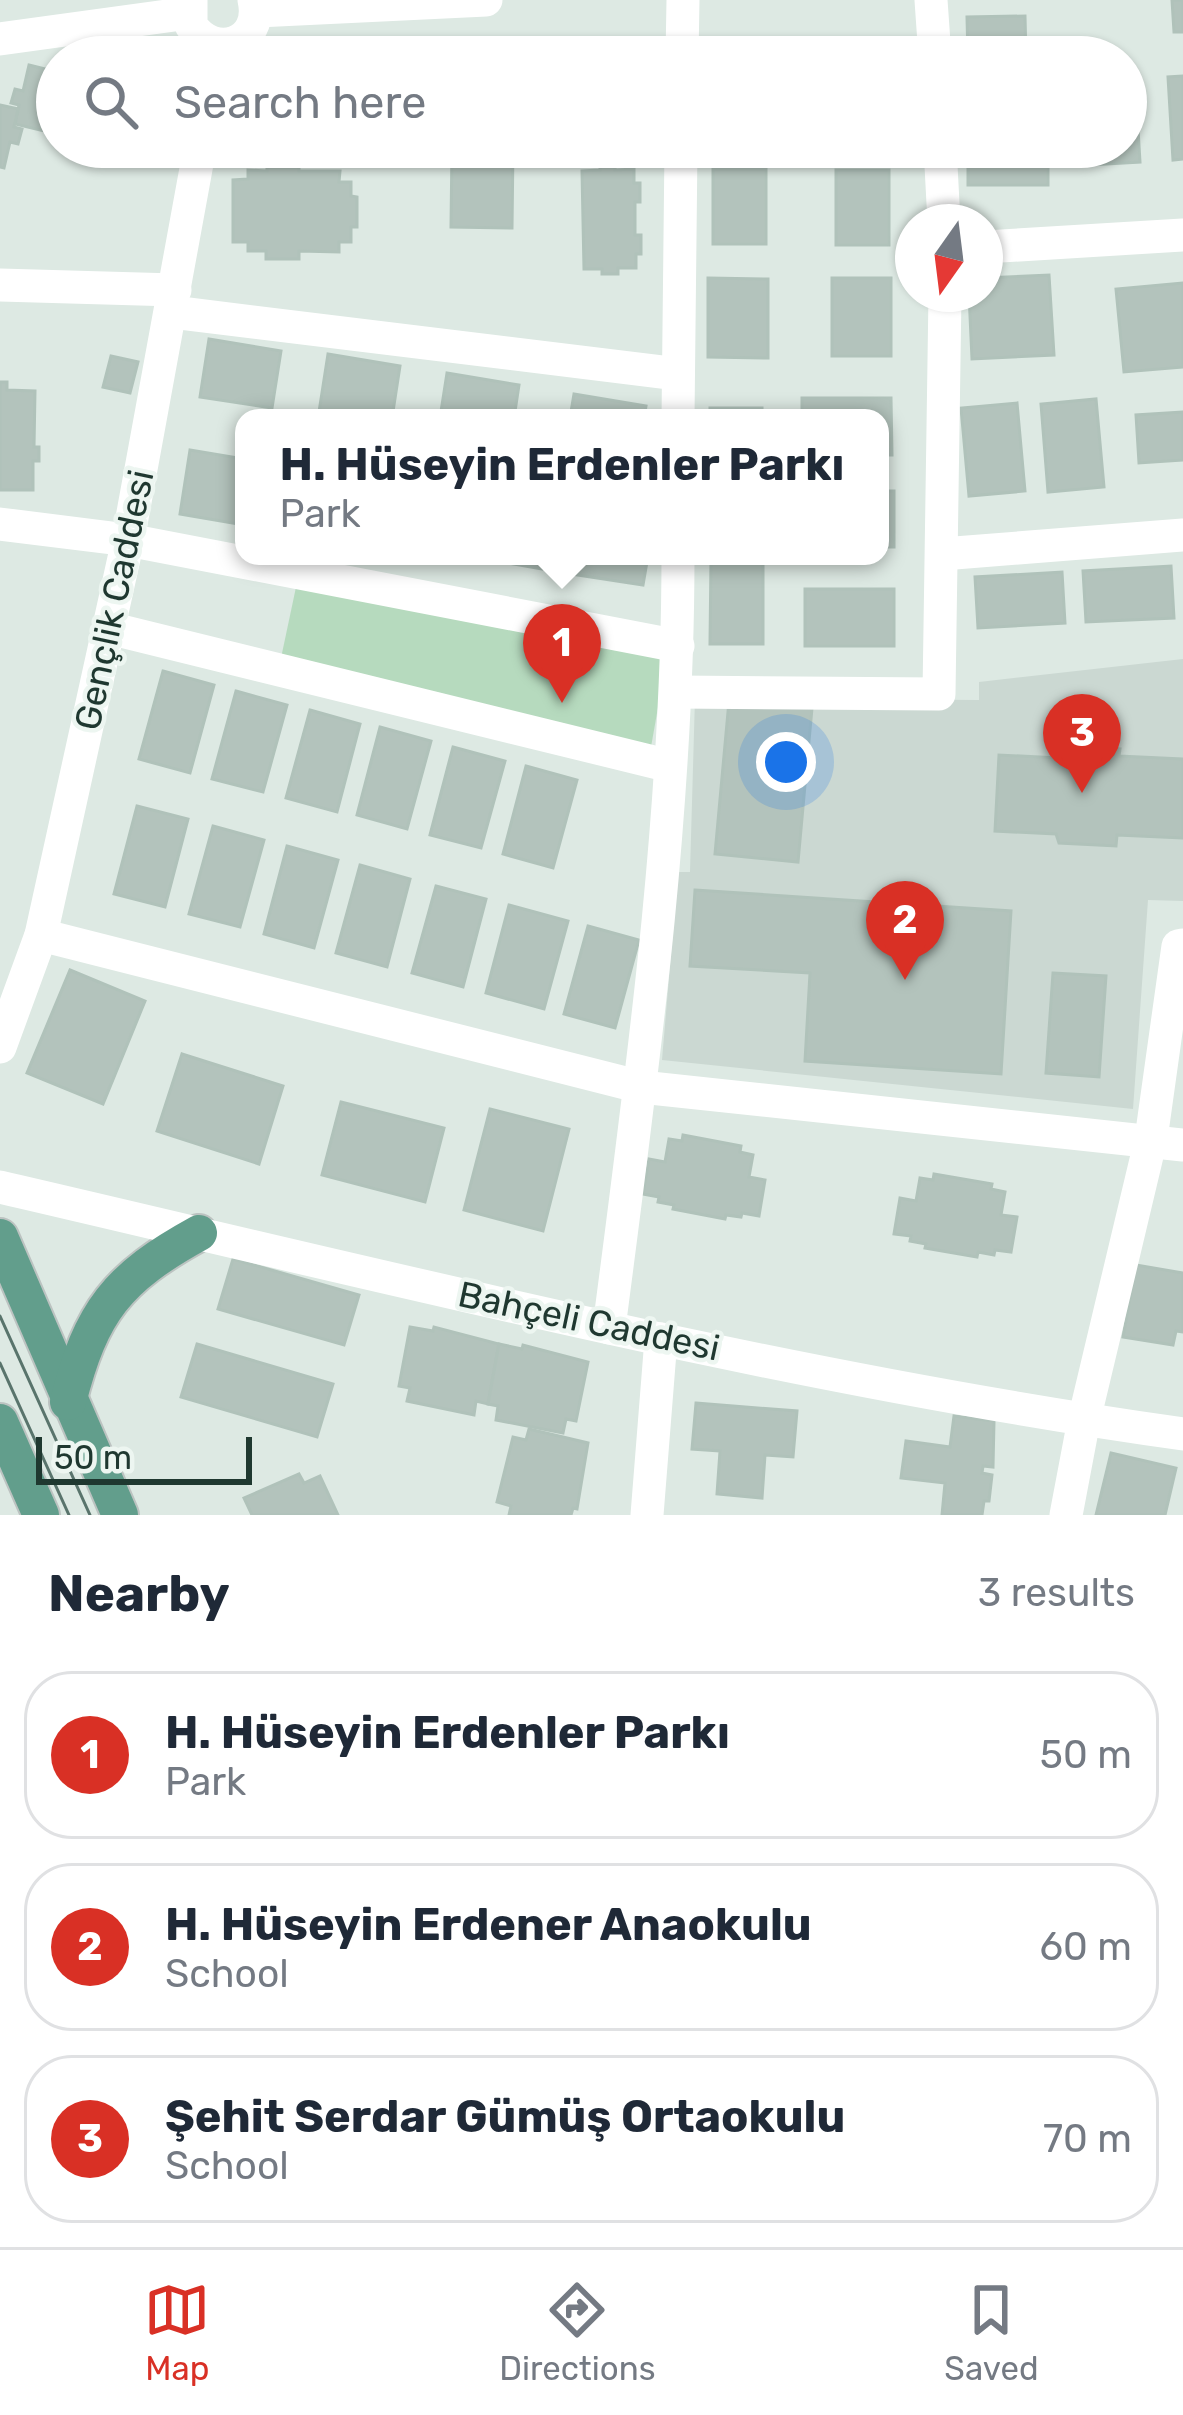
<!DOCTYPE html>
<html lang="en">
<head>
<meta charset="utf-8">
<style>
  body { margin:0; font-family:Rubik,sans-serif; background:#f2f2f3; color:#1f2937 }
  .compass { position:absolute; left:895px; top:204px; width:108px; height:108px; border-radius:50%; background:#fff; box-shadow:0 3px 9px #0004; rotate:194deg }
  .scale { position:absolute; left:36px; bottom:30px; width:216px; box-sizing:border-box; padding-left:12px; border:6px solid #1f3830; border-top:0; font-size:33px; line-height:42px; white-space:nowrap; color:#1f3830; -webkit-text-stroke:9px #edf6f1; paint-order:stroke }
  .you { position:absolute; left:786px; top:762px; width:42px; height:42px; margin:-30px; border:9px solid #fff; border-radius:50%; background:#1a73e8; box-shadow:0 0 0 18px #1a73e833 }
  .badge { display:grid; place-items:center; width:78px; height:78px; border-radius:50%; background:#d93025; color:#fff; font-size:39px; font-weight:700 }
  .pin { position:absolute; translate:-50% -99px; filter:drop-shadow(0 3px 6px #0008) }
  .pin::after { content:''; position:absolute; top:63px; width:42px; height:36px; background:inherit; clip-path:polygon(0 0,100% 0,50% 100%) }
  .popup { position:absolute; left:235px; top:409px; width:654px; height:156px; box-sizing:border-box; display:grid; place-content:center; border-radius:24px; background:#fff; filter:drop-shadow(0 3px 9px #0005); font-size:39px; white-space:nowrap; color:#747a83 }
  .popup b { font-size:45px; color:#1f2937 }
  .popup::after { content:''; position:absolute; left:50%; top:100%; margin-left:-24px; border:24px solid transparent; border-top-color:#fff }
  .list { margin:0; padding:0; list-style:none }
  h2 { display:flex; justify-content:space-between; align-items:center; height:156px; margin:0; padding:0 48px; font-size:51px }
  h2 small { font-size:39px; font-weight:400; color:#747a83 }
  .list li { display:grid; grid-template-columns:78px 1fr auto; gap:36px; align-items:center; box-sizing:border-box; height:168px; margin:0 24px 24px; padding:0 24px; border:3px solid #e0e1e3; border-radius:48px }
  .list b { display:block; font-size:45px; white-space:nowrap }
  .list p { margin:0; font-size:39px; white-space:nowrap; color:#747a83 }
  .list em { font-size:39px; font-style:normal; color:#747a83 }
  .icon { flex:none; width:66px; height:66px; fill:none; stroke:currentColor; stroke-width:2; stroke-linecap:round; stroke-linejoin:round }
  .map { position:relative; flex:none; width:1183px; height:1515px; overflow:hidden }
  .search { position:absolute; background:#fff; box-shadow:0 3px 9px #0004; left:36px; right:36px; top:36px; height:132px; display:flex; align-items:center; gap:30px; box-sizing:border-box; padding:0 42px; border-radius:66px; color:#747a83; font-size:45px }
  .sheet { height:732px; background:#fff }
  nav { display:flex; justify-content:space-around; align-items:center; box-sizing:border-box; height:168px; border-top:3px solid #e0e1e3; background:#fff; font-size:33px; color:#747a83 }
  nav a { display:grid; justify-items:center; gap:6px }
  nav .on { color:#d93025 }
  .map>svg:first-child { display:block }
  .built { fill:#cbd8d2 }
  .green { fill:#b6dabe }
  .building { fill:#b3c3bc; stroke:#b0c2ba; stroke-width:3 }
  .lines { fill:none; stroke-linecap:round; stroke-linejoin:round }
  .primary-casing { stroke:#bcc3c1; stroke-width:40 }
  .minor { stroke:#fff; stroke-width:33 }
  .primary { stroke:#629e8c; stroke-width:36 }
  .tram { stroke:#59746c; stroke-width:3 }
  .labels { text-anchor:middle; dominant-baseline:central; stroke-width:9; stroke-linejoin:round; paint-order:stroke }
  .street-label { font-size:36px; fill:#1f3830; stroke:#edf6f1 }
</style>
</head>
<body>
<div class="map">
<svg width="1183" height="1515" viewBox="0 0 1183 1515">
  <rect width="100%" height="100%" fill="#dde9e3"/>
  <path class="built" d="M1183,659V901L1148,900L1133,1109L662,1060L678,872H690L695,698L979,700V682Z"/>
  <path class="green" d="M299,573L669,645L651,747L281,658Z"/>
  <g class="building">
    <path d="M1172,0H1183V32H1174Z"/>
    <path d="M1025,16L1026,57H968L967,17Z"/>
    <path d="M279,46L315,47V57H256L279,55Z"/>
    <path d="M453,46L514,47V57H453Z"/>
    <path d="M352,50L401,51V57H351Z"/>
    <path d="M714,50L767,51V57H714Z"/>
    <path d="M837,51L890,52V57H837Z"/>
    <path d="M29,65L57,72V134L15,124L19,105L11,103L15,89L23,91Z"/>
    <path d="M1183,76V159L1173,160L1168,77Z"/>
    <path d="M1126,79H1135L1140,162L1090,165L1089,147H1126Z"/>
    <path d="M0,105L18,109L14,127L22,129L18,144L10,142L4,168L0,167Z"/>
    <path d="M452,147H513L512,228L451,227Z"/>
    <rect x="968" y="147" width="80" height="38"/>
    <path d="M267,163H299V171H340L339,182H351V196L357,197V227H351V242H339V252L299,251V259H266V251H248V242H233V180L248,179V170L267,171Z"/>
    <path d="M600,164H615V170L634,169V183H640V202H635V235H641V254H636V268H618V274H602V269H584L582,171L600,170Z"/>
    <rect x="713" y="169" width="53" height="75"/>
    <rect x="836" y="170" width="53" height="75"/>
    <path d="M1049,275L1054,355L972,359L969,294H985V278Z"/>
    <path d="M708,278L768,279V358L708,357Z"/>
    <rect x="832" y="278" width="59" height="78"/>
    <path d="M1183,283V367L1124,372L1116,289Z"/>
    <path d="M209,339L281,351L272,408L200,397Z"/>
    <path d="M328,354L400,366L392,418H357L319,412Z"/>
    <path d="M111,356L138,362L130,393L103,387Z"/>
    <path d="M447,373L519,385L514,418H440Z"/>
    <path d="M0,382H7V390L35,391L34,447H39V461H33V490H0Z"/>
    <path d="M574,394L646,406L644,418H570Z"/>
    <path d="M802,398H891L892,455H880V418H802Z"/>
    <path d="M1096,399L1104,487L1048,492L1041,404Z"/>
    <path d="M1017,403L1025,491L969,496L961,408Z"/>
    <rect x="710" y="408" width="52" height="10"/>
    <path d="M1183,412V460L1139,463L1136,415Z"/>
    <path d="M190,450L244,459V525L180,514Z"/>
    <rect x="880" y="491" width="14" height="56"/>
    <path d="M470,556H544L542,569Z"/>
    <path d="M574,556H648L643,585L571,574Z"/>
    <path d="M711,559L763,560V644H710Z"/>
    <path d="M1171,566L1174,618L1086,622L1083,571Z"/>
    <path d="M1062,572L1065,623L978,628L975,577Z"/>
    <rect x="805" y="589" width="89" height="57"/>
    <path d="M163,671L214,685L190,773L139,759Z"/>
    <path d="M236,691L287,705L263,792L212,779Z"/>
    <path d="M729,701L812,708L798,862L715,854Z"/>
    <path d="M310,710L360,724L337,812L286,798Z"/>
    <path d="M380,727L431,741L407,829L357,815Z"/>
    <path d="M1060,746L1120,749L1119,756L1183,759V838L1117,835L1116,846L1059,843L1056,834L995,831L999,755L1059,758Z"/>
    <path d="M453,747L505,761L481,848L430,835Z"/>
    <path d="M526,766L577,780L553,868L503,854Z"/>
    <path d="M137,806L188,819L165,907L114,894Z"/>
    <path d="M213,826L264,840L240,927L189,914Z"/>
    <path d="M287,846L338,860L314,948L264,934Z"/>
    <path d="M360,865L410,879L387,967L336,953Z"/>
    <path d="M436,886L486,899L463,987L412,973Z"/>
    <path d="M695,890L1011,911L1001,1074L805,1061L810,973L690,966Z"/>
    <path d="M509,905L568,921L544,1009L486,993Z"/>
    <path d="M588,926L639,940L615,1028L564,1014Z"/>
    <path d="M70,970L145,1001L103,1104L27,1073Z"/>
    <path d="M1053,973L1106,976L1099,1077L1046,1073Z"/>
    <path d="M182,1054L283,1086L259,1164L157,1131Z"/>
    <path d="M341,1102L444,1128L425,1202L322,1175Z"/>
    <path d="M490,1109L569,1129L543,1231L464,1210Z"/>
    <path d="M683,1135L741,1146L740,1152L753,1155L749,1177L765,1180L759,1216L742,1213L741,1217L726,1215L725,1219L673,1209L674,1205L658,1202L659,1197L643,1194L649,1159L665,1162L669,1139L682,1141Z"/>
    <path d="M934,1174L992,1184L991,1189L1005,1192L1001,1215L1017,1217L1011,1252L995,1250L994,1255L978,1252L977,1257L925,1248L926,1244L910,1241L911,1236L894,1234L900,1198L916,1201L920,1178L933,1180Z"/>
    <path d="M233,1259L359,1295L344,1345L218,1309Z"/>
    <path d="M1136,1265L1183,1273V1332L1176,1331L1173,1345L1123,1337Z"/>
    <path d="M410,1327L433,1331L434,1327L499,1344L488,1404L476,1401L474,1415L407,1401L410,1388L399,1386Z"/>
    <path d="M197,1344L333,1384L317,1437L181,1397Z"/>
    <path d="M499,1344L522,1349L523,1345L588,1362L576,1421L566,1419L563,1433L496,1420L498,1406L488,1404Z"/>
    <path d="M696,1403L797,1411L793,1457L765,1455L762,1498L717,1494L720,1451L692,1449Z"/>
    <path d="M954,1416L994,1421L993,1467L983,1466L982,1473L992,1475L989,1501H984L982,1515H942L945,1483L901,1478L906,1441L950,1447Z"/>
    <path d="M529,1429L588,1443L577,1509L573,1508L571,1515H509L511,1506L497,1502L513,1437L526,1440Z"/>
    <path d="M1111,1453L1176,1468L1165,1515H1096Z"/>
    <path d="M299,1474L304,1483L320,1476L338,1515H252L244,1498Z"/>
  </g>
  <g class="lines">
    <g class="primary-casing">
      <g id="primary">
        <path d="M0,1237L120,1515"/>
        <path d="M68,1402C91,1311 117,1278 199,1233"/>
        <path d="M0,1422L41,1515"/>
      </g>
    </g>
    <g class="minor">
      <path d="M191,0V25C214,61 264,43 254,0"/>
      <path d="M931,0L935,57"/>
      <path d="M257,11L486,0"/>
      <path d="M0,39L189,13"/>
      <path d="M682,57L683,0"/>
      <path d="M940,147L944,222"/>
      <path d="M985,247L1183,235"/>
      <path d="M0,285L175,290"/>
      <path d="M172,312L678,374"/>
      <path d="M678,418L681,147"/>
      <path d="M0,524L128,540L678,646"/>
      <path d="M942,554L1183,535"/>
      <path d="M109,628L670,766"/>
      <path d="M677,692L939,694L945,294"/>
      <path d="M41,935L641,1087L1183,1145"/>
      <path d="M0,1047L41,935L128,540L200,147"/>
      <path d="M0,1187C392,1278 784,1378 1183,1434"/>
      <path d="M609,1328C642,1073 678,814 678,556"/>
      <path d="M647,1515L661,1339"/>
      <path d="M1066,1515L1084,1420L1151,1139L1178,946L1183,945"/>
    </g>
    <use href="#primary" class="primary"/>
    <g class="tram">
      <path d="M0,1316L90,1515"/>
      <path d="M0,1363L69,1515"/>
    </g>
  </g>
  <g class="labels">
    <g class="street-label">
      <text transform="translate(114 600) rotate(-78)">Gençlik Caddesi</text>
      <text transform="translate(589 1321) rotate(12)">Bahçeli Caddesi</text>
    </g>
  </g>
</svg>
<svg class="compass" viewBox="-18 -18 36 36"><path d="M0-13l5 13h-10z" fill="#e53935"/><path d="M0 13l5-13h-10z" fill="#747a83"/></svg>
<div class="scale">50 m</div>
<div class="you"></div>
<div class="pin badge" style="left:562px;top:703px">1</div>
<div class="popup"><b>H. Hüseyin Erdenler Parkı</b>Park</div>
<div class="pin badge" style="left:905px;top:980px">2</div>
<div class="pin badge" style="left:1082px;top:793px">3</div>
<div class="search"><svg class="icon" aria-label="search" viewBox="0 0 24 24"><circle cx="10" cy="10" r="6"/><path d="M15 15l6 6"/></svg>Search here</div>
</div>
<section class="sheet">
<h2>Nearby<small>3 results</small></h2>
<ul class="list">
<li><span class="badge">1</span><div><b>H. Hüseyin Erdenler Parkı</b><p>Park</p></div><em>50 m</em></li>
<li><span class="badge">2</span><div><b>H. Hüseyin Erdener Anaokulu</b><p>School</p></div><em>60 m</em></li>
<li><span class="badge">3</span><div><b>Şehit Serdar Gümüş Ortaokulu</b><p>School</p></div><em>70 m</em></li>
</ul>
</section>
<nav>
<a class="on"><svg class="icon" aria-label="map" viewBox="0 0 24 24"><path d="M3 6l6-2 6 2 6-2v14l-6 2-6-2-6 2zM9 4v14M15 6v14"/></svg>Map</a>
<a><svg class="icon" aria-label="directions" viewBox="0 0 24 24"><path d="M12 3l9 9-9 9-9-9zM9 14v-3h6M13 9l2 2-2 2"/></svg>Directions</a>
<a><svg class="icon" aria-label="saved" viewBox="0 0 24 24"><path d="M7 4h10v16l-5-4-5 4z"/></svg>Saved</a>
</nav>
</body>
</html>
